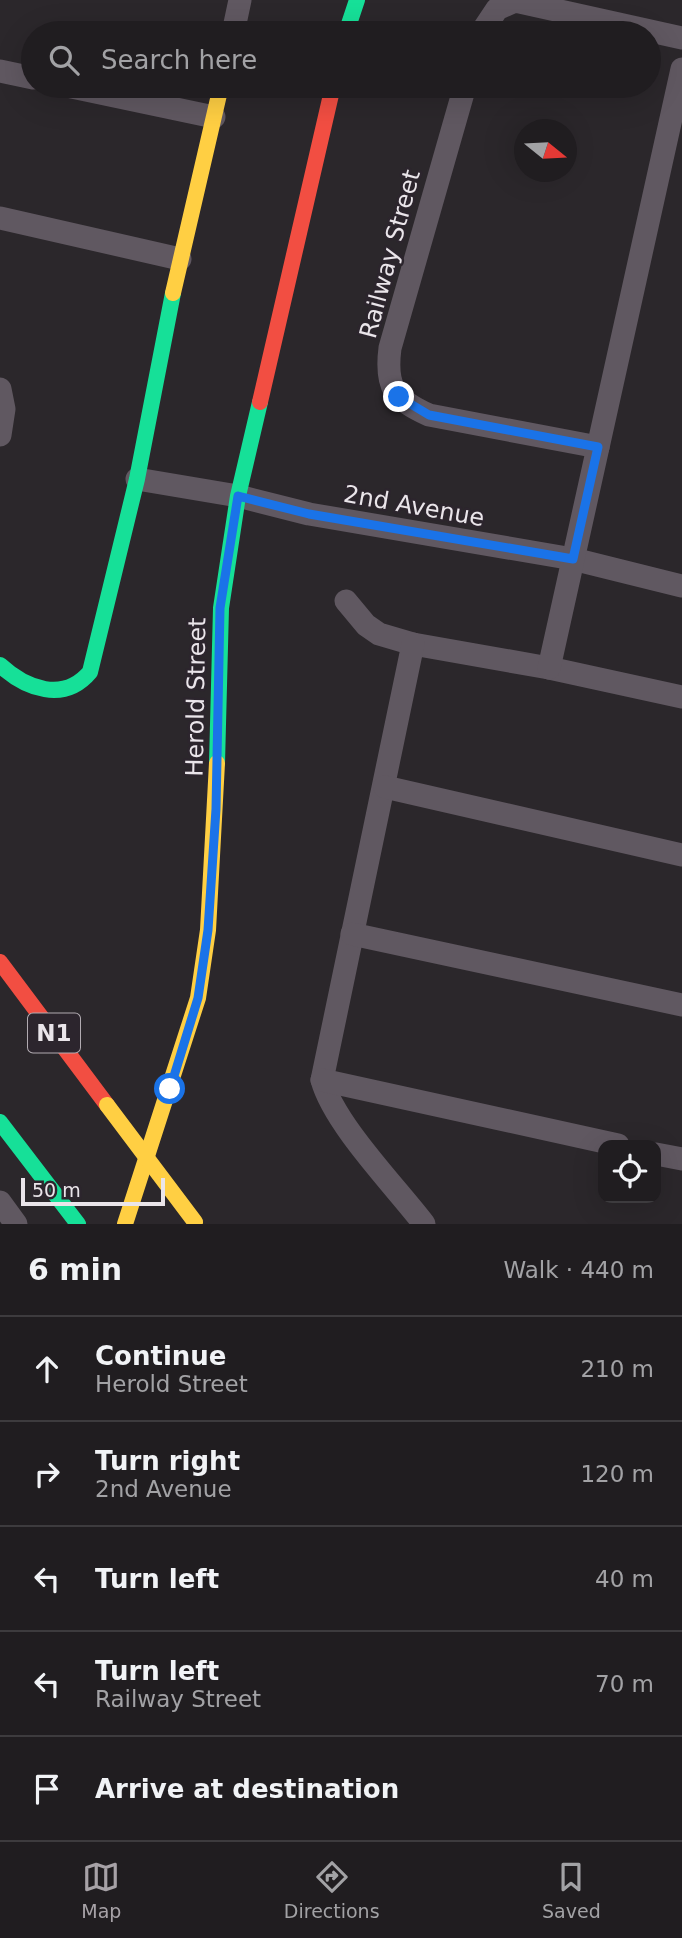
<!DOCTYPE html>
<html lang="en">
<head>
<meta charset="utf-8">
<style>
  body { margin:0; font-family:"DejaVu Sans",sans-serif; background:#2d2a2d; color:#f1f3f6 }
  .controls { position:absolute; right:21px; bottom:21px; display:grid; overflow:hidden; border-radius:14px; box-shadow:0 7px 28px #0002 }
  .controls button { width:63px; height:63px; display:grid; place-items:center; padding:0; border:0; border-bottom:2px solid #3d3b3e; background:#201d20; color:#f1f3f6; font:35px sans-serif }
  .compass { position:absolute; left:514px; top:119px; width:63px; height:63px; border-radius:50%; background:#201d20; box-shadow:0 7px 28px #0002; rotate:108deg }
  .scale { position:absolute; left:21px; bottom:18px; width:144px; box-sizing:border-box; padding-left:7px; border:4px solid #eae5ea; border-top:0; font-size:19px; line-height:24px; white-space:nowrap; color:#eae5ea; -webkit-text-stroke:5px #2c252d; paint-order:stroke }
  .stop { position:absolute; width:21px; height:21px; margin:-16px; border:5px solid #1a73e8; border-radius:50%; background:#fff }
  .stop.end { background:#1a73e8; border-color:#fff; box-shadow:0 2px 7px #0008 }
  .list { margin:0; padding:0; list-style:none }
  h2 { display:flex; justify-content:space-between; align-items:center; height:91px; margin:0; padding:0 28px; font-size:30px }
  h2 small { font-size:23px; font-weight:400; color:#a2a2a5 }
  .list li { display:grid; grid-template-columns:46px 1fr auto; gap:21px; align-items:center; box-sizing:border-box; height:105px; padding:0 28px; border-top:2px solid #3d3b3e }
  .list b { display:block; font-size:26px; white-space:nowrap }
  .list p { margin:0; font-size:23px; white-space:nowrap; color:#a2a2a5 }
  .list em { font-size:23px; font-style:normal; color:#a2a2a5 }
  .icon { flex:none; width:38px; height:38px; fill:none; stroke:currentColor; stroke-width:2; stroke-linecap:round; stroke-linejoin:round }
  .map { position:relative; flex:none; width:682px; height:1224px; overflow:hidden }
  .search { position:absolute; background:#201d20; box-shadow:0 7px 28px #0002; left:21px; right:21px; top:21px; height:77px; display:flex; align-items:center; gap:18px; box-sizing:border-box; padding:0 24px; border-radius:38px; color:#a2a2a5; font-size:26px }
  .sheet { height:616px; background:#201d20 }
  nav { display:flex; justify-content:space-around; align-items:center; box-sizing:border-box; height:98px; border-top:2px solid #3d3b3e; background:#201d20; font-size:19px; color:#a2a2a5 }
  nav a { display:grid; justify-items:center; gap:4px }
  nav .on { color:#a7a2a7 }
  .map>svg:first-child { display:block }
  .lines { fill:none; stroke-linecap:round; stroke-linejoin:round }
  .street { stroke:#605861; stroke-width:23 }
  .fast { stroke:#16e098; stroke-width:16 }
  .slow { stroke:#ffcf43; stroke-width:16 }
  .jam { stroke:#f24e42; stroke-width:16 }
  .slow-bridge { stroke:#ffcf43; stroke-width:16 }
  .route { stroke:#1a73e8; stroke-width:9 }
  .labels { text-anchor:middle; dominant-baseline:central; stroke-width:5; stroke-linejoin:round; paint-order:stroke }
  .shield { fill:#2c252d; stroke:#b1abb1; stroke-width:2 }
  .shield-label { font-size:23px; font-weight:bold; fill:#eae5ea }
  .street-label { font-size:24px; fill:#eae5ea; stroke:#2c252d }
</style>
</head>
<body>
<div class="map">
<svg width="682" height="1224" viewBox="0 0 682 1224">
  <rect width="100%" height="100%" fill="#2b272b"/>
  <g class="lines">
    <g class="street">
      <path d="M233,33L240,0"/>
      <path d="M481,33L497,9L515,1L682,38"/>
      <path d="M0,71L33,78"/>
      <path d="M67,86L214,117"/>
      <path d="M465,86L390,348C385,387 394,399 429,415L598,447"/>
      <path d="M0,218L180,259"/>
      <path d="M0,389L4,409L0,435"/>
      <path d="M137,479L238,496L309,514L573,559L682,586"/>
      <path d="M346,601L366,625L379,634L413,644L549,668L682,697"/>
      <path d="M413,644L322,1080C334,1124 395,1186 424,1224"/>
      <path d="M549,668L682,69"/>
      <path d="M385,787L682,855"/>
      <path d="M352,934L682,1005"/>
      <path d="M322,1080L618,1145"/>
      <path d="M656,1154L682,1159"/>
      <path d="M0,1202L16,1224"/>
    </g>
    <g class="fast">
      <path d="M346,33L357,0"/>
      <path d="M0,665C26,689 64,703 90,672L137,479L173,293"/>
      <path d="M217,763L221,608L238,496L260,402"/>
      <path d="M0,1122L78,1224"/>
    </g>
    <g class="slow">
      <path d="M173,293L221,86"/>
      <path d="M125,1224L198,998L208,930L217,763"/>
    </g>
    <g class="jam">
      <path d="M260,402L333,86"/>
      <path d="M0,962L107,1105"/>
    </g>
    <path class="slow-bridge" d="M107,1105L195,1222"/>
  </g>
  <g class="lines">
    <path class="route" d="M170,1089L198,998L208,930L216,809L220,608L238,496L309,514L573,559L598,447L429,415L399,397"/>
  </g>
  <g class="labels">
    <rect class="shield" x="28" y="1013.5" width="52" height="39" rx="5"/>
    <g class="shield-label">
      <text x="54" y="1033">N1</text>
    </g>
    <g class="street-label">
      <text transform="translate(390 254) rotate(-75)">Railway Street</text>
      <text transform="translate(414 506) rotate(10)">2nd Avenue</text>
      <text transform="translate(196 697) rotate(-89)">Herold Street</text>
    </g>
  </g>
</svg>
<div class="controls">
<button><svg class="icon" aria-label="locate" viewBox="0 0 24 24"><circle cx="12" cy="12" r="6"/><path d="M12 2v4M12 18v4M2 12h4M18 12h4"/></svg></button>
</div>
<svg class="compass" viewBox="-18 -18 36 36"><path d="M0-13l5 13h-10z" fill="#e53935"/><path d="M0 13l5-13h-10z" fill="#a2a2a5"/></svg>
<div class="scale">50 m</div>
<div class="stop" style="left:170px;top:1089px"></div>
<div class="stop end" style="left:399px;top:397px"></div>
<div class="search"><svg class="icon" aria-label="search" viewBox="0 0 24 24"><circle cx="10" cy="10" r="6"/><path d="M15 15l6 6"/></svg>Search here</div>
</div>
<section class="sheet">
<h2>6 min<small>Walk · 440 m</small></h2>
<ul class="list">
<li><svg class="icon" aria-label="ahead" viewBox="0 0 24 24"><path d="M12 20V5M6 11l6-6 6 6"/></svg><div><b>Continue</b><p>Herold Street</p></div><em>210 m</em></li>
<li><svg class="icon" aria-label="right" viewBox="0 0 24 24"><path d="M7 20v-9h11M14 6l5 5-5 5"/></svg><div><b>Turn right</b><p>2nd Avenue</p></div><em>120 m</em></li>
<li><svg class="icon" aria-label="left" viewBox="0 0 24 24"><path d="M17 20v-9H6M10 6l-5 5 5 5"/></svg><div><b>Turn left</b></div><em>40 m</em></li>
<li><svg class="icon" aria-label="left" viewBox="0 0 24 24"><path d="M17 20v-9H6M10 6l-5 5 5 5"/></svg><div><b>Turn left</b><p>Railway Street</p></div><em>70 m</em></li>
<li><svg class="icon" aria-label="arrive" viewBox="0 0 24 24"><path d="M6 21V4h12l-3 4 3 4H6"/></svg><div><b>Arrive at destination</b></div></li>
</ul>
</section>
<nav>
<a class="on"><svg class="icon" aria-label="map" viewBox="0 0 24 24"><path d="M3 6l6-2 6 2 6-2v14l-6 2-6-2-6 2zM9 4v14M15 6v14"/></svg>Map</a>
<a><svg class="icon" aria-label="directions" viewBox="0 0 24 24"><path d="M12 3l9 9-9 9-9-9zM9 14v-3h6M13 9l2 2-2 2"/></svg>Directions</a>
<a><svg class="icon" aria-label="saved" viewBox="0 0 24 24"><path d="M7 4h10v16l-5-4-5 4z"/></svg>Saved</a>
</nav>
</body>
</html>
